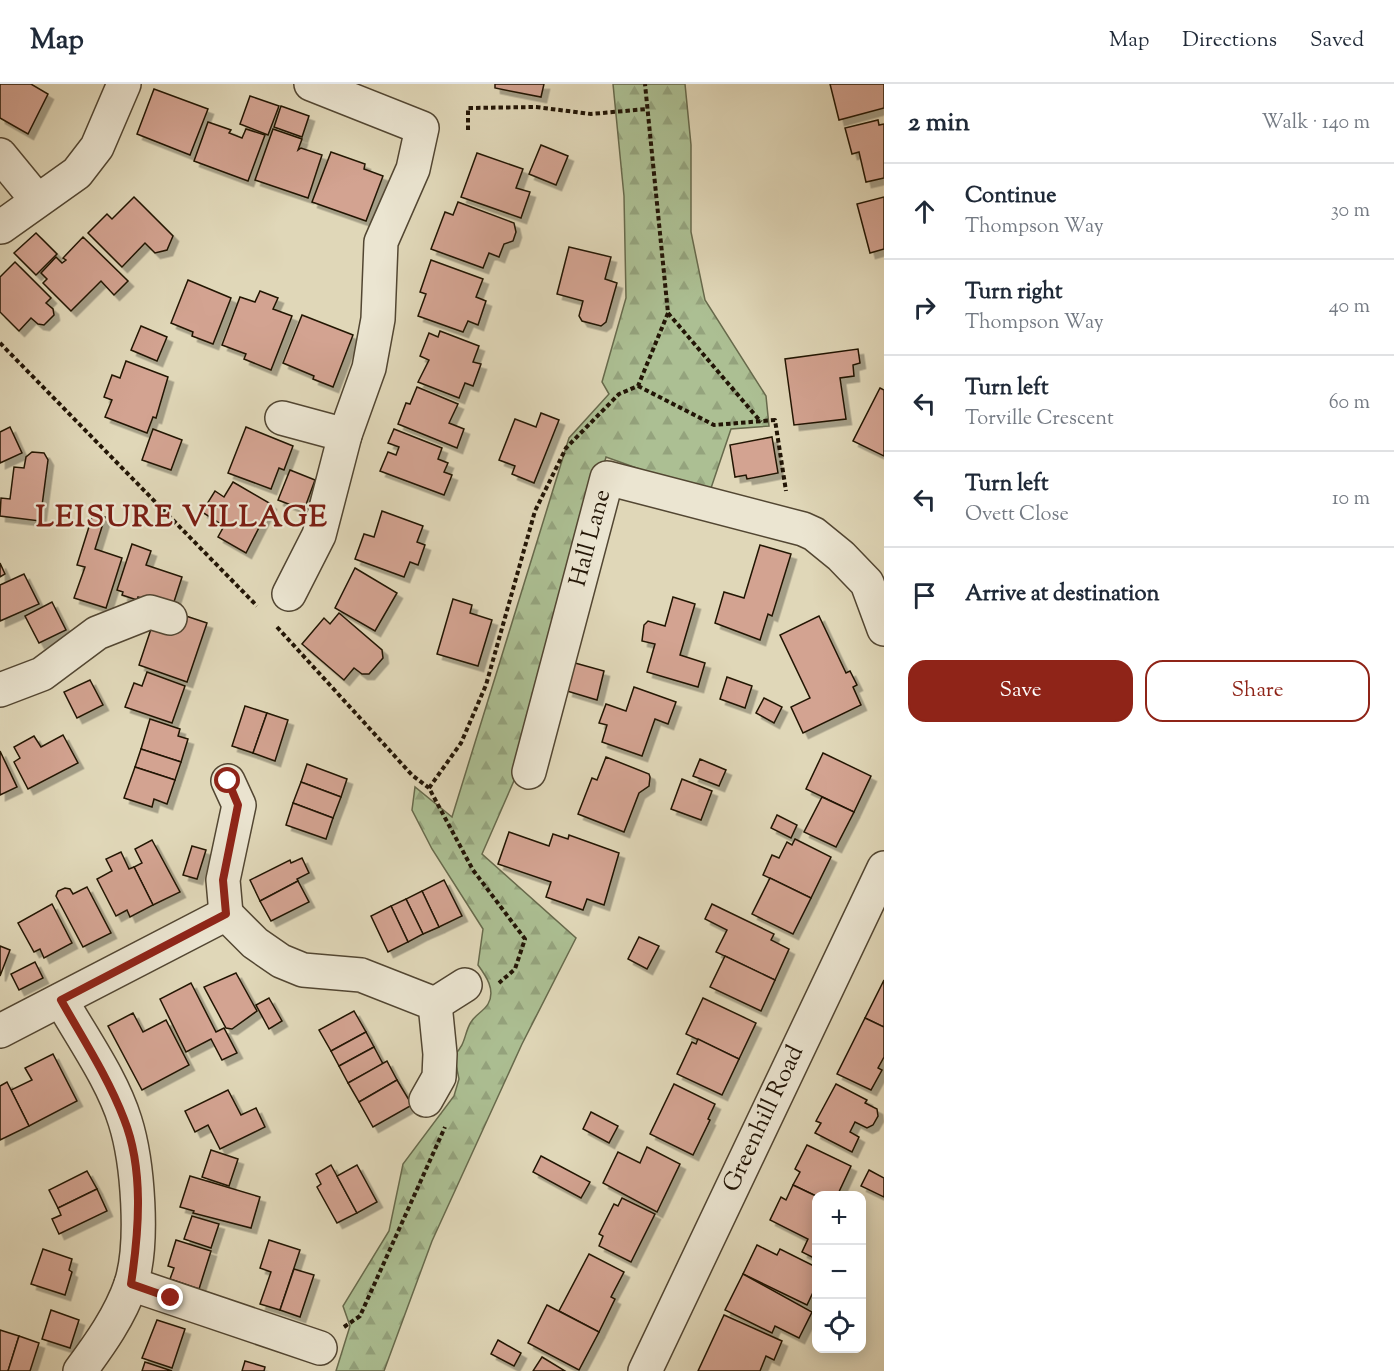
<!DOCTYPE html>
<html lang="en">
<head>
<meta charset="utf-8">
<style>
  body { margin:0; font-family:"Sorts Mill Goudy",serif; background:#f6f6f7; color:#1f2937 }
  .controls { position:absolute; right:18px; bottom:18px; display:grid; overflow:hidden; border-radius:12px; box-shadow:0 3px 15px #0003 }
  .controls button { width:54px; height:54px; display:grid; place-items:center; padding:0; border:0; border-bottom:2px solid #e0e1e3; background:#fff; color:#1f2937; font:30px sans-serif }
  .stop { position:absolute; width:18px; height:18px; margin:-14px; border:4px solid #8f2418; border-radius:50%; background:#fff }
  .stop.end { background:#8f2418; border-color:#fff; box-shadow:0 2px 6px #0008 }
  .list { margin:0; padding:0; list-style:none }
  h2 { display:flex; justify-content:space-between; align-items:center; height:78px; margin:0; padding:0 24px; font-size:26px }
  h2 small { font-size:20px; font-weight:400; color:#747a83 }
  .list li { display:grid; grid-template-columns:39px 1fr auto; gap:18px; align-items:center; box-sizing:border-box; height:96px; padding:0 24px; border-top:2px solid #e0e1e3 }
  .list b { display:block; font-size:22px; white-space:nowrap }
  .list p { margin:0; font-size:20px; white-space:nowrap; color:#747a83 }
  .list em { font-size:20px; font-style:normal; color:#747a83 }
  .actions { display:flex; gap:12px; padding:18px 24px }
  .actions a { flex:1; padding:14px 0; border:2px solid #8f2418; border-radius:18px; text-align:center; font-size:21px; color:#8f2418 }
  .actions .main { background:#8f2418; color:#fff }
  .icon { flex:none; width:33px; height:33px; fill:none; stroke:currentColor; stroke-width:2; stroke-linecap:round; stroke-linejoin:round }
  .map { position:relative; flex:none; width:884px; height:1287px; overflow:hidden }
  header { display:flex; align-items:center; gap:36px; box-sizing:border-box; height:84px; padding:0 30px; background:#fff; border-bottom:2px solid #e0e1e3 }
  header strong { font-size:28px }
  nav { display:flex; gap:33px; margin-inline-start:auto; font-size:21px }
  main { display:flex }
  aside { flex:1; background:#fff }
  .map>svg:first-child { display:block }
  .forest { fill:url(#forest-firs); stroke:#676a4c; stroke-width:1.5 }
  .building { fill:#d3a391; stroke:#221506; stroke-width:1.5; filter:url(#shadow) }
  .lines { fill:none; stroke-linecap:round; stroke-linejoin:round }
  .minor-casing { stroke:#524632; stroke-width:36 }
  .path { stroke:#221506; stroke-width:4; stroke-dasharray:4.5 3; stroke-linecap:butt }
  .minor { stroke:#ebe5d1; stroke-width:33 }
  .route { stroke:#8f2418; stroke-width:8 }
  .labels { text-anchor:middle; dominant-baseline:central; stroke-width:4.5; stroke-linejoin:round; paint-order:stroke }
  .street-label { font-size:24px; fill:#221506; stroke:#ebe5d1 }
  .district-label { font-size:30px; font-weight:bold; letter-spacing:1.5px; fill:#7a1f14; stroke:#ebe5d1 }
</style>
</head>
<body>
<header>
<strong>Map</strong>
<nav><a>Map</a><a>Directions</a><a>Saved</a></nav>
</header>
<main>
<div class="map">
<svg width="884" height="1287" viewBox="0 0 884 1287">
  <defs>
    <pattern id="forest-firs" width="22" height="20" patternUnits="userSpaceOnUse" patternTransform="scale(1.5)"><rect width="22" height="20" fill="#acbf93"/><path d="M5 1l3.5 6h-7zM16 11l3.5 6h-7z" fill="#94a37d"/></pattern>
    <filter id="shadow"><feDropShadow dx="5.5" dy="5.5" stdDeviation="0" flood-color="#0004"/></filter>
  </defs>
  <rect width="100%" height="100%" fill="#e0d7b8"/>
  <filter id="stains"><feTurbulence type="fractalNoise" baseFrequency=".00333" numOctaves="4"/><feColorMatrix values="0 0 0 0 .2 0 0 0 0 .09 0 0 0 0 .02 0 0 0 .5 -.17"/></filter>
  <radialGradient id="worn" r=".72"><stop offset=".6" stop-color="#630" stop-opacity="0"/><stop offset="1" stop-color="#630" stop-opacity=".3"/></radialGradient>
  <path class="forest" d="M613,0H685L691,61V148L705,216L766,312L769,342L731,345L709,410L606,373L520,683L482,770L576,854L522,960L432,1157L384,1287H336L350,1242L343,1222L389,1147L403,1080L454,1012L459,995L454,971C466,961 464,949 471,938C475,931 484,927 488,920C496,906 486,892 478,881L483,845L432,765L412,726L415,703L452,733L569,354L609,310L602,298L626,214L624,112Z"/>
  <g class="building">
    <path d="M0,0H31L48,10L28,50L0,34Z"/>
    <path d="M495,0H544L541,13L495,4Z"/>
    <path d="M830,0H884V24L839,36Z"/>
    <path d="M154,5L208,25L190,71L137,50Z"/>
    <path d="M250,12L279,22L268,51L240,40Z"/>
    <path d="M281,22L309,32L302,53L274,43Z"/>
    <path d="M878,36L879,41L884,40V94L866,98L859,68L852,70L845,44Z"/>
    <path d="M208,38L231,46L229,49L242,54L246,45L265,51L248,97L194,77Z"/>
    <path d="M273,45L302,55L298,66L301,64L322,71L308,114L255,96Z"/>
    <path d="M541,61L568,72L556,101L529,90Z"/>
    <path d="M331,68L365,80L364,85L383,92L366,137L312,118Z"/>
    <path d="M477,69L523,85L516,104L530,108L521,134L461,113Z"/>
    <path d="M134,113L173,152L167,166L155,169L145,159L122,183L88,149L107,130L112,135Z"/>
    <path d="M884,113V165L870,169L857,120Z"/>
    <path d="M458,118L514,139L516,148L513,157L504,160L499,173L489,169L483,184L431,165L445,128L453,131Z"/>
    <path d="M36,149L57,170L36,191L14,169Z"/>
    <path d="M83,153L128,197L114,211L101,197L71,227L43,199L47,195L41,189L56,173L62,179L66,176L63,174Z"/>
    <path d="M569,163L611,173L605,195L617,199L606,238L601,242L582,237L579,232L583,217L557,210Z"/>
    <path d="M431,176L483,195L476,213L486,217L478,241L468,237L463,248L418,232L426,210L420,208Z"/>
    <path d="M15,178L51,214L46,219L53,225L54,231L44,241L38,240L31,234L19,247L0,228V193Z"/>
    <path d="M188,196L231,214L213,260L192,252L193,248L171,239Z"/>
    <path d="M260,207L278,214L273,225L292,232L271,286L244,275L246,270L222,261L240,213L255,218Z"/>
    <path d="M302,231L353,251L333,303L313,295L314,292L283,279Z"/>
    <path d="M141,242L167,253L157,277L131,266Z"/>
    <path d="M440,247L479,262L473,278L481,280L473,302L465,299L459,314L418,298L429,276L420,272L429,249L438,253Z"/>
    <path d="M858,265L860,279L853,281L854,292L840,294L846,335L794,341L785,275Z"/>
    <path d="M126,277L168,293L156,334L153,333L147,349L105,333L112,316L104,313L112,291L120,294Z"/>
    <path d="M417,303L458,320L449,339L464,345L457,364L398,340L406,319L410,320Z"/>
    <path d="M880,304L884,306V372L853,357Z"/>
    <path d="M541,329L559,336L534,399L512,390L515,382L499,376L515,335L536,343Z"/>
    <path d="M10,343L22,369L0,379V348Z"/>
    <path d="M246,343L293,362L284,386L279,384L271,405L228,389Z"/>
    <path d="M153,345L182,356L171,386L142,376Z"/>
    <path d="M394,345L442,364L438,375L448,379L444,388L452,391L444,411L380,387L388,368L396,371L399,363L388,359Z"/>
    <path d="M772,353L778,389L747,395L746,391L735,393L730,361Z"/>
    <path d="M32,368L44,369L48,376L40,437L0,432L1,414L10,415L14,383L24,384L26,373Z"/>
    <path d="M290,386L315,396L304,426L278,416Z"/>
    <path d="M233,398L271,420L246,469L218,453L224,442L202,428L215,407L224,413Z"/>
    <path d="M382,427L423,442L417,458L425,461L418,481L410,478L404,493L355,475L364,450L374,453Z"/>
    <path d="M93,430L105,433L95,465L122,474L106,524L74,514L85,483L77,481Z"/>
    <path d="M132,460L151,467L146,481L182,493L172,524L138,513L137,516L122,511L123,508L117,506Z"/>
    <path d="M760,461L791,470L772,532L768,530L760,556L715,539L724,508L744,514Z"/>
    <path d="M0,479L5,490L0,493Z"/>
    <path d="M355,484L397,509L375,547L335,524Z"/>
    <path d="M24,490L39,520L0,537V501Z"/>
    <path d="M673,513L695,520L680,571L705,579L698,603L647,588L655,560L642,557L644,541L648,537L665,542Z"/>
    <path d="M453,515L472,521L470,529L492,536L478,582L437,570Z"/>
    <path d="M52,518L66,546L39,559L25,532Z"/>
    <path d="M339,529L382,566L383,574L369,590H362L354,584L344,596L302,560L324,534L330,540Z"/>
    <path d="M180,530L207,539L187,598L139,581L155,533Z"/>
    <path d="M819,532L846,589L850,587L857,601L853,603L861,621L803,649L791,623L810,614L780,551Z"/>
    <path d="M575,579L604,587L597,616L567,607Z"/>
    <path d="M147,588L185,602L172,639L125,623L134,599L142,602Z"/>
    <path d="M727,593L752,602L745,624L720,615Z"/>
    <path d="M90,596L103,621L77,634L64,608Z"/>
    <path d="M634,603L676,618L668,640L655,635L642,672L602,658L607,641L599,639L606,620L626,627Z"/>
    <path d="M764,614L782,623L774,639L756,629Z"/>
    <path d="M245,622L267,629L253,669L232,662Z"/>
    <path d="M267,629L288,636L275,677L253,669Z"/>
    <path d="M150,635L180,645L178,652L188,655L181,678L141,665Z"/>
    <path d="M63,651L78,679L28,705L14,678L20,674L14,663L34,652L41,663Z"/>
    <path d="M141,665L181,678L175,696L135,683Z"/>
    <path d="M0,667L17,703L0,711Z"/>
    <path d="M823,669L871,692L854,728L806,705Z"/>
    <path d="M606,673L649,690L650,693L649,702L639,709L624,748L578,730L592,694L597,696Z"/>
    <path d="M700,675L726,686L719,702L693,692Z"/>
    <path d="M307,680L347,695L341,713L301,698Z"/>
    <path d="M135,683L175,696L167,720L154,715L152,723L124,714Z"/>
    <path d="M682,695L712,707L701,736L671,725Z"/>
    <path d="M301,698L341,713L333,734L293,719Z"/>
    <path d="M822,713L854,728L836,763L804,748Z"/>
    <path d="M293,719L333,734L326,755L286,741Z"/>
    <path d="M777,731L797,741L791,754L771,744Z"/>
    <path d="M509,748L549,762L553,750L568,755L569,751L619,769L604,821L587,815L583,826L546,813L551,798L498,780Z"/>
    <path d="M795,755L831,773L811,814L763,791L772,771L779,774L787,758L792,761Z"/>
    <path d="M152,756L180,808L153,821L134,783L142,779L135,765Z"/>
    <path d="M192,762L206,766L197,795L183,791Z"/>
    <path d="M121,768L129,785L134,783L153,821L130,833L127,826L116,832L97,795L112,787L106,775Z"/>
    <path d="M302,774L309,789L297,795L298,797L260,817L250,796L290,776L291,779Z"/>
    <path d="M770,794L811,814L793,850L752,830Z"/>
    <path d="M444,796L462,832L439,843L422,807Z"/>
    <path d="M298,797L309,818L271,837L260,817Z"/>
    <path d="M87,803L111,849L83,863L56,812L58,807L65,804L70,805L73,810Z"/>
    <path d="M422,807L439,843L423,850L406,815Z"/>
    <path d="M406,815L423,850L408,858L391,822Z"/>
    <path d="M52,820L72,859L44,874L40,865L34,868L18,839Z"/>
    <path d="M712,820L774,850L771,856L789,865L775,896L716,868L727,846L705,835Z"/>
    <path d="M391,822L408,858L388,868L371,832Z"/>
    <path d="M639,853L659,862L647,885L628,875Z"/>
    <path d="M0,862L10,866L0,892Z"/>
    <path d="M725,872L775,896L761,927L710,903Z"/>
    <path d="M35,878L43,894L19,906L11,890Z"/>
    <path d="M236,889L257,927L232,945L226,944L204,903Z"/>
    <path d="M884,896V943L865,934Z"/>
    <path d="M191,899L216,948L224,944L237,969L222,976L211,955L186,968L160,915Z"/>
    <path d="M269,914L282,937L269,945L256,921Z"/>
    <path d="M703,914L756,939L739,975L686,950Z"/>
    <path d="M354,927L366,948L331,967L319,946Z"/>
    <path d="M133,929L143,948L166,936L189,981L142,1006L108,942Z"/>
    <path d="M865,934L884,943V973L878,984L882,986L871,1006L837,990Z"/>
    <path d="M366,948L374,963L339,982L331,967Z"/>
    <path d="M698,955L739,975L722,1011L677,990L692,958L696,960Z"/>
    <path d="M374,963L383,980L348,999L339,982Z"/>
    <path d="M53,970L77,1017L29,1042L11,1006L32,996L25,984Z"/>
    <path d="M387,977L397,996L359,1018L348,999Z"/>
    <path d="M397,996L412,1021L373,1043L359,1018Z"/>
    <path d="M7,998L29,1042L0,1056V1002Z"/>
    <path d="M674,1000L715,1020L708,1035L710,1036L693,1071L650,1050Z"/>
    <path d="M836,1000L867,1016L865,1019L877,1025L878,1032L873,1041L867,1044L855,1038L850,1048L859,1053L852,1068L815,1049L821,1039L816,1037Z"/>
    <path d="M228,1006L241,1031L256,1024L265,1043L220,1065L208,1041L195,1048L185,1027Z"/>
    <path d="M591,1028L618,1042L609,1059L583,1045Z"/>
    <path d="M807,1061L851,1082L837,1112H816L793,1101L800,1088L795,1085Z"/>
    <path d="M647,1063L680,1080L657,1128L603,1099L618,1068L640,1079Z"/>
    <path d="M211,1066L238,1075L229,1102L202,1093Z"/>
    <path d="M541,1072L590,1098L581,1114L533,1088Z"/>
    <path d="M331,1081L357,1129L337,1139L317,1103L321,1100L316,1090Z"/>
    <path d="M357,1081L377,1118L357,1129L337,1092Z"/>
    <path d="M869,1086L884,1094V1113L861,1102Z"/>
    <path d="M87,1087L97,1105L58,1124L49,1106Z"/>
    <path d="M190,1092L260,1113L251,1144L193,1129L194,1127L180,1123Z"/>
    <path d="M793,1101L816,1112V1175L802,1168L808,1155L770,1136L781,1113L786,1116Z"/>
    <path d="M97,1105L107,1127L59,1150L52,1135L61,1131L58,1124Z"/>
    <path d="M622,1114L655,1130L631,1178L599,1162L603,1152L599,1150L614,1120L618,1122Z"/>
    <path d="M192,1132L219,1140L211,1164L184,1155Z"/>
    <path d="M176,1156L211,1167L199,1205L170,1195L174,1184L168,1182Z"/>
    <path d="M269,1156L300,1166L280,1226L260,1220L271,1188L260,1184Z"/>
    <path d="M757,1161L777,1171L780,1165L816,1183V1202L807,1221L743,1190Z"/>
    <path d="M43,1165L72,1175L69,1186L72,1188L65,1211L31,1200Z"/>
    <path d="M589,1170L624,1188L611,1213L615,1215L599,1248L559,1227Z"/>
    <path d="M294,1185L314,1191L300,1233L280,1226Z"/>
    <path d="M743,1190L812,1228L799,1254L775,1242L772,1249L725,1226Z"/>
    <path d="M547,1221L599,1248L579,1286L528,1259Z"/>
    <path d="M51,1226L79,1236L70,1264L42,1255Z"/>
    <path d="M724,1231L782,1257L774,1276L766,1272L760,1287H698Z"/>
    <path d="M157,1236L185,1245L172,1284L142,1274Z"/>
    <path d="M0,1246L19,1252L8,1287H0Z"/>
    <path d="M19,1252L39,1259L30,1287H8Z"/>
    <path d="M498,1256L521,1269L514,1282L491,1270Z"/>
    <path d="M542,1273L565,1287H533Z"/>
    <path d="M245,1277L265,1283L264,1287H242Z"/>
    <path d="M145,1278L172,1287H142Z"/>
  </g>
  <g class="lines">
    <g class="minor-casing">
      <g id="minor">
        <path d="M0,71L37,116"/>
        <path d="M1,143L77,89L97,63L124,0"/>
        <path d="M282,334L345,351"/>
        <path d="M289,510L319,451L345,351L369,284L378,235L381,158L413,85L422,44L311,0"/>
        <path d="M0,606L42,590L97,549L150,528L170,534"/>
        <path d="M529,688L607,394L803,445L814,450L841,472L867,499L884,545"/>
        <path d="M226,830L223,796L239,721L228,697"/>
        <path d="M61,916C83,955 112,995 125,1037C138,1078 144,1160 131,1200C120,1232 100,1260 80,1287"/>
        <path d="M435,920L465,901"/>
        <path d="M0,947L226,830L255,859L281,877L303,886L361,891L435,920L440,970L439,993L426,1016"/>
        <path d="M131,1200L320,1264"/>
        <path d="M645,1287L884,784"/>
      </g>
    </g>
    <g class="path">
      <path d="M468,46V24L536,23L591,30L647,25"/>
      <path d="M668,229L761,338"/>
      <path d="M0,259L257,522"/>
      <path d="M638,302L714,341L775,336L786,407"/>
      <path d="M277,543L412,691L429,704L473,786L525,855L515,885L499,899"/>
      <path d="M429,704L461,659L486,601L535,427L566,364L619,310L638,302L668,229L645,0"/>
      <path d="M344,1243L360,1232L445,1043"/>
    </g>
    <use href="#minor" class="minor"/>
  </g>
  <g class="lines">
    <path class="route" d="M171,1214L131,1200C139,1147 144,1085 124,1035C108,993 83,955 61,916L226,830L223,796L238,721L228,697"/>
  </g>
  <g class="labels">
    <g class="street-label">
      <text transform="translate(591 454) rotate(-75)">Hall Lane</text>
      <text transform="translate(764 1035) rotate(-65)">Greenhill Road</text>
    </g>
    <g class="district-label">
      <text x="182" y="434">LEISURE VILLAGE</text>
    </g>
  </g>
  <rect width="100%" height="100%" filter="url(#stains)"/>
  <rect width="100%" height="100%" fill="url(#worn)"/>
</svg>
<div class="controls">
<button>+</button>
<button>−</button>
<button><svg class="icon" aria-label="locate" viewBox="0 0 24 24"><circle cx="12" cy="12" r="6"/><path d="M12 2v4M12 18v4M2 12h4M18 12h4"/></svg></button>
</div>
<div class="stop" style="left:228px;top:697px"></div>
<div class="stop end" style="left:171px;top:1214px"></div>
</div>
<aside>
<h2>2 min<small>Walk · 140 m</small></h2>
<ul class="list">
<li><svg class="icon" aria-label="ahead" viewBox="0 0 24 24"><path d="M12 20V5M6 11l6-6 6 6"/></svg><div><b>Continue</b><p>Thompson Way</p></div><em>30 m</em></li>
<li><svg class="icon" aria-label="right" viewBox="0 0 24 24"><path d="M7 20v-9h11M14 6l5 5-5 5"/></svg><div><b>Turn right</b><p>Thompson Way</p></div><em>40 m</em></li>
<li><svg class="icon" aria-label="left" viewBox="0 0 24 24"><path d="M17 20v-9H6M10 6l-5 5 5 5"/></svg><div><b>Turn left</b><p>Torville Crescent</p></div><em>60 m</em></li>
<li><svg class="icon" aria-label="left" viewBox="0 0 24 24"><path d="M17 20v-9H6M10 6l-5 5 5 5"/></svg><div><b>Turn left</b><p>Ovett Close</p></div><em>10 m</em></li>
<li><svg class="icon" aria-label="arrive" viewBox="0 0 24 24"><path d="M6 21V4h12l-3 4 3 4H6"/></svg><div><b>Arrive at destination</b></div></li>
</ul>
<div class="actions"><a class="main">Save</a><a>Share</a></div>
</aside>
</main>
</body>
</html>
